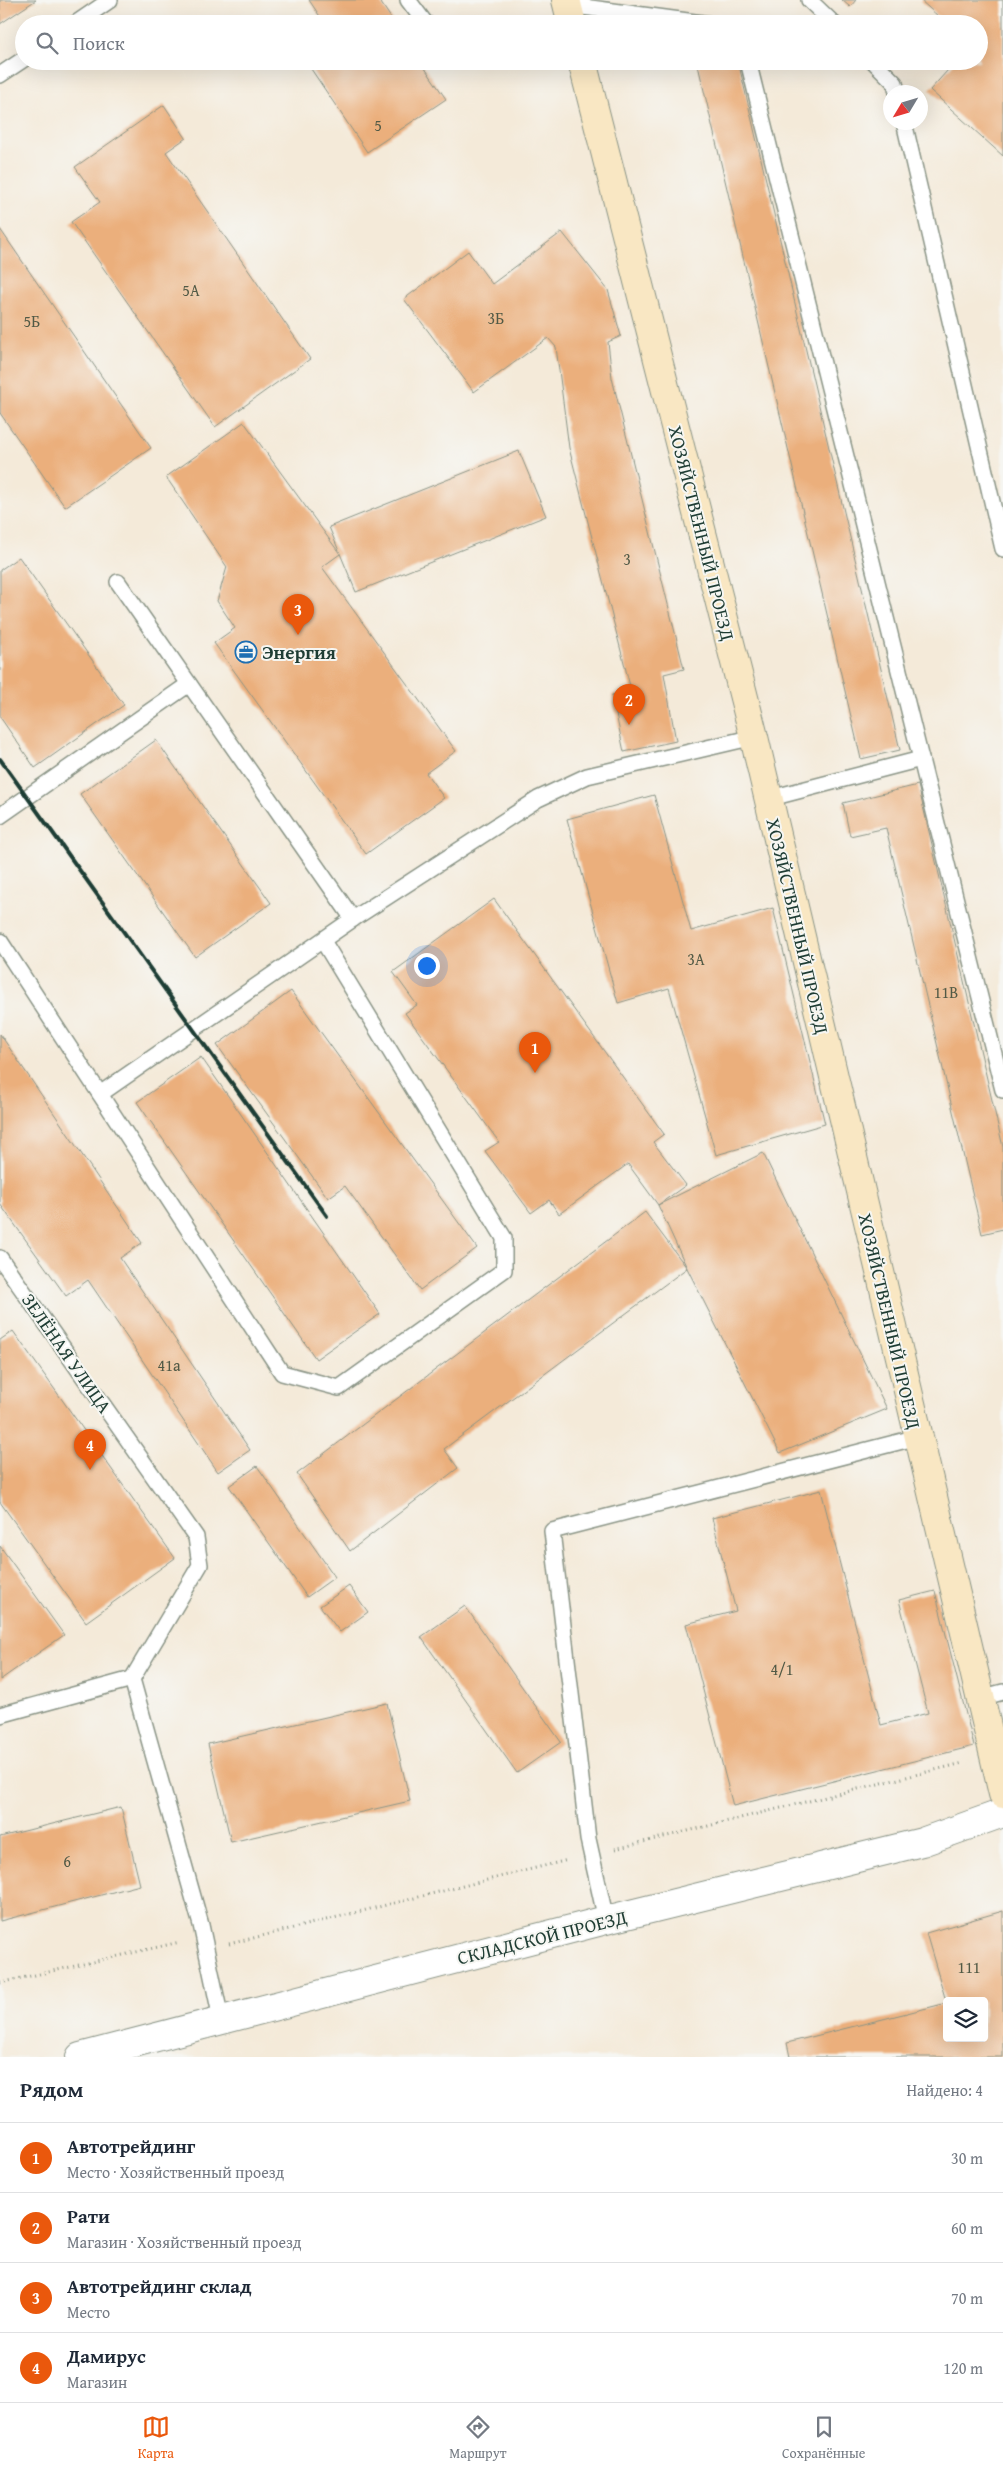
<!DOCTYPE html>
<html lang="ru">
<head>
<meta charset="utf-8">
<style>
  body { margin:0; font-family:"Gentium Book Plus",serif; background:#f2f2f3; color:#1f2937 }
  .controls { position:absolute; right:15px; bottom:15px; display:grid; overflow:hidden; border-radius:5px; box-shadow:0 5px 20px #0002 }
  .controls button { width:45px; height:45px; display:grid; place-items:center; padding:0; border:0; border-bottom:1px solid #e0e1e3; background:#fff; color:#1f2937; font:25px sans-serif }
  .compass { position:absolute; left:883px; top:85px; width:45px; height:45px; border-radius:50%; background:#fff; box-shadow:0 5px 20px #0002; rotate:232deg }
  .you { position:absolute; left:426px; top:965px; width:18px; height:18px; margin:-12px; border:4px solid #fff; border-radius:50%; background:#1a73e8; box-shadow:0 0 0 8px #1a73e833 }
  .badge { display:grid; place-items:center; width:32px; height:32px; border-radius:50%; background:#ea580c; color:#fff; font-size:16px; font-weight:700 }
  .pin { position:absolute; translate:-50% -41px; filter:drop-shadow(0 1px 2px #0008) }
  .pin::after { content:''; position:absolute; top:26px; width:18px; height:15px; background:inherit; clip-path:polygon(0 0,100% 0,50% 100%) }
  .list { margin:0; padding:0; list-style:none }
  h2 { display:flex; justify-content:space-between; align-items:center; height:65px; margin:0; padding:0 20px; font-size:21px }
  h2 small { font-size:16px; font-weight:400; color:#747a83 }
  .list li { display:grid; grid-template-columns:32px 1fr auto; gap:15px; align-items:center; box-sizing:border-box; height:70px; padding:0 20px; border-top:1px solid #e0e1e3 }
  .list b { display:block; font-size:19px; white-space:nowrap }
  .list p { margin:0; font-size:16px; white-space:nowrap; color:#747a83 }
  .list em { font-size:16px; font-style:normal; color:#747a83 }
  .icon { flex:none; width:28px; height:28px; fill:none; stroke:currentColor; stroke-width:2; stroke-linecap:round; stroke-linejoin:round }
  .map { position:relative; flex:none; width:1003px; height:2057px; overflow:hidden }
  .search { position:absolute; background:#fff; box-shadow:0 5px 20px #0002; left:15px; right:15px; top:15px; height:55px; display:flex; align-items:center; gap:12px; box-sizing:border-box; padding:0 18px; border-radius:28px; color:#747a83; font-size:19px }
  .sheet { height:345px; background:#fff }
  nav { display:flex; justify-content:space-around; align-items:center; box-sizing:border-box; height:70px; border-top:1px solid #e0e1e3; background:#fff; font-size:14px; color:#747a83 }
  nav a { display:grid; justify-items:center; gap:2px }
  nav .on { color:#ea580c }
  .map>svg:first-child { display:block }
  .building { fill:#ebaf7b }
  .lines { fill:none; stroke-linecap:round; stroke-linejoin:round }
  .lane-casing { stroke:#8a9486; stroke-width:18 }
  .street-casing { stroke:#8a9486; stroke-width:30 }
  .secondary-casing { stroke:#8a9486; stroke-width:30 }
  .path { stroke:#8a9486; stroke-width:3; stroke-dasharray:1 4; stroke-linecap:butt }
  .lane { stroke:#fff; stroke-width:15 }
  .street { stroke:#fff; stroke-width:28 }
  .secondary { stroke:#f9e7c3; stroke-width:28 }
  .rail { stroke:#1f3d34; stroke-width:4 }
  .labels { text-anchor:middle; dominant-baseline:central; stroke-width:4; stroke-linejoin:round; paint-order:stroke }
  .number-label { font-size:16px; fill:#525a46 }
  .street-label { font-size:19px; fill:#1f3d34; stroke:#f6f6f2 }
  .poi-label { font-size:19px; font-weight:bold; fill:#1f3d34; stroke:#f6f6f2; text-anchor:start }
</style>
</head>
<body>
<div class="map">
<svg width="1003" height="2057" viewBox="0 0 1003 2057">
  <rect width="100%" height="100%" fill="#f6f6f2"/>
  <filter id="ink" filterUnits="userSpaceOnUse"><feTurbulence type="fractalNoise" baseFrequency=".02" numOctaves="2"/><feDisplacementMap in="SourceGraphic" scale="10" xChannelSelector="R" yChannelSelector="G"/><feConvolveMatrix kernelMatrix="1 2 1 2 8 2 1 2 1" color-interpolation-filters="sRGB"/></filter>
  <filter id="wash" filterUnits="userSpaceOnUse"><feTurbulence type="fractalNoise" baseFrequency=".0096" numOctaves="4" result="noise"/><feDisplacementMap in="SourceGraphic" scale="20" xChannelSelector="R" yChannelSelector="G"/><feGaussianBlur stdDeviation="1.12" result="paint"/><feColorMatrix in="noise" values="0 0 0 0 0 0 0 0 0 0 0 0 0 0 0 0 0 1.4 0 .05"/><feComposite in="paint" operator="in"/></filter>
  <g filter="url(#wash)">
    <rect width="100%" height="100%" fill="#f4ead9"/>
    <g id="blocks">
      <g class="building">
        <path d="M0,0H36L0,24Z"/>
        <path d="M309,0H379L395,24H325Z"/>
        <path d="M842,0H856L850,7Z"/>
        <path d="M920,0H1003V156L930,90L956,61H979V24H947Z"/>
        <path d="M316,61H420L446,99L367,152L309,66Z"/>
        <path d="M697,61H738L900,750L861,759Z"/>
        <path d="M164,105L186,138L166,152L310,359L215,427L71,222L100,202L75,167Z"/>
        <path d="M0,229L151,448L65,507L0,413Z"/>
        <path d="M562,232L608,290L621,336L608,342L612,378L684,669L664,674L676,741L624,752L612,695L631,690L569,448L556,347L548,338L474,392L404,299L468,251L492,284Z"/>
        <path d="M244,422L340,554L322,567L456,751L426,773L444,798L366,854L214,643L235,628L217,601L227,567L166,477Z"/>
        <path d="M519,451L546,516L356,592L329,527Z"/>
        <path d="M19,557L124,705L35,768L0,717V570Z"/>
        <path d="M156,740L271,903L195,957L80,794Z"/>
        <path d="M918,785L1003,1147V1229L982,1234L886,828L850,836L843,803Z"/>
        <path d="M654,795L691,931L773,908L825,1124L716,1155L669,988L618,1003L567,819Z"/>
        <path d="M494,899L664,1134L653,1142L686,1185L658,1205L628,1164L559,1214L549,1200L531,1213L485,1151L499,1142L405,1013L417,1005L393,972Z"/>
        <path d="M291,991L477,1248L420,1290L345,1186L328,1198L217,1045Z"/>
        <path d="M0,1034L142,1243L120,1258L250,1450L218,1472L88,1280L66,1296L0,1204Z"/>
        <path d="M201,1057L380,1314L316,1359L137,1102Z"/>
        <path d="M763,1153L887,1409L780,1453L687,1268L444,1449L458,1468L350,1551L297,1474L645,1212L687,1268L658,1205Z"/>
        <path d="M13,1331L175,1558L86,1622L0,1502V1340Z"/>
        <path d="M257,1466L335,1577L307,1597L229,1486Z"/>
        <path d="M821,1490L881,1725L928,1713L899,1600L935,1591L974,1746L733,1806L686,1624L736,1611L712,1518Z"/>
        <path d="M0,1546L64,1635L0,1680Z"/>
        <path d="M349,1586L368,1612L340,1632L320,1606Z"/>
        <path d="M465,1606L561,1742L517,1773L421,1637Z"/>
        <path d="M387,1703L410,1801L231,1842L208,1744Z"/>
        <path d="M121,1807L140,1885L0,1921V1837Z"/>
        <path d="M1003,1911V2057H790L787,2043L947,2003V2038H984V2001H946L926,1933Z"/>
      </g>
    </g>
  </g>
  <g filter="url(#ink)">
    <use href="#blocks" fill-opacity="0" stroke="#8a9486" stroke-width="1"/>
    <g class="lines">
      <g class="lane-casing">
        <g id="lane">
          <path d="M408,0L426,24"/>
          <path d="M809,0L834,24"/>
          <path d="M568,5L710,24"/>
          <path d="M75,24L110,0"/>
          <path d="M748,61L1003,1090"/>
          <path d="M873,61L895,83L897,92"/>
          <path d="M0,75L24,59"/>
          <path d="M904,122L1003,549"/>
          <path d="M118,582L353,919"/>
          <path d="M767,799L921,759"/>
          <path d="M0,816L189,684"/>
          <path d="M0,941L282,1373L339,1388L504,1270V1238L323,941"/>
          <path d="M100,1094L353,919L538,799L587,776L754,737"/>
          <path d="M0,1258L196,1537L200,1565L132,1679"/>
          <path d="M980,1698L1003,1692"/>
          <path d="M0,1715L132,1679L201,1925L221,2019"/>
          <path d="M606,1920L588,1839L552,1531L918,1437"/>
        </g>
      </g>
      <g class="street-casing">
        <path id="street" d="M80,2057L606,1920L922,1842L1003,1813"/>
      </g>
      <g class="secondary-casing">
        <g id="secondary">
          <path d="M566,0L572,24"/>
          <path d="M582,61L754,737L1003,1794"/>
        </g>
      </g>
      <g class="path">
        <path d="M615,1849L963,1763"/>
        <path d="M229,1944L568,1860"/>
        <path d="M0,1983L180,1942"/>
      </g>
      <use href="#lane" class="lane"/>
      <use href="#street" class="street"/>
      <use href="#secondary" class="secondary"/>
      <path class="rail" d="M0,759L327,1216"/>
    </g>
  </g>
  <defs>
    <g id="office-ring" transform="scale(1.125)"><circle r="9.5" fill="#f6f6f2" stroke="#1f6fb2" stroke-width="1.5"/><path d="M-6-3h4V-5.5h4V-3h4V5H-6ZM-1-4.5V-3h2v-1.5ZM-6 0V1H6V0Z" fill="#1f6fb2"/></g>
  </defs>
  <g fill-rule="evenodd">
    <use href="#office-ring" x="246" y="652"/>
  </g>
  <g class="labels">
    <g class="number-label">
      <text x="378" y="125">5</text>
      <text x="191" y="290">5А</text>
      <text x="496" y="318">3Б</text>
      <text x="32" y="321">5Б</text>
      <text x="627" y="559">3</text>
      <text x="696" y="959">3А</text>
      <text x="946" y="992">11В</text>
      <text x="169" y="1365">41а</text>
      <text x="782" y="1669">4/1</text>
      <text x="67" y="1861">6</text>
      <text x="969" y="1967">111</text>
    </g>
    <g class="street-label">
      <text transform="translate(702 533) rotate(76)">ХОЗЯЙСТВЕННЫЙ ПРОЕЗД</text>
      <text transform="translate(798 926) rotate(77)">ХОЗЯЙСТВЕННЫЙ ПРОЕЗД</text>
      <text transform="translate(890 1321) rotate(77)">ХОЗЯЙСТВЕННЫЙ ПРОЕЗД</text>
      <text transform="translate(67 1353) rotate(55)">ЗЕЛЁНАЯ УЛИЦА</text>
      <text transform="translate(542 1937) rotate(-14)">СКЛАДСКОЙ ПРОЕЗД</text>
    </g>
    <g class="poi-label">
      <text x="262" y="652">Энергия</text>
    </g>
  </g>
</svg>
<div class="controls">
<button><svg class="icon" aria-label="layers" viewBox="0 0 24 24"><path d="M12 4l9 5-9 5-9-5zM3 14l9 5 9-5"/></svg></button>
</div>
<svg class="compass" viewBox="-18 -18 36 36"><path d="M0-13l5 13h-10z" fill="#e53935"/><path d="M0 13l5-13h-10z" fill="#747a83"/></svg>
<div class="you"></div>
<div class="pin badge" style="left:535px;top:1073px">1</div>
<div class="pin badge" style="left:629px;top:725px">2</div>
<div class="pin badge" style="left:298px;top:635px">3</div>
<div class="pin badge" style="left:90px;top:1470px">4</div>
<div class="search"><svg class="icon" aria-label="search" viewBox="0 0 24 24"><circle cx="10" cy="10" r="6"/><path d="M15 15l6 6"/></svg>Поиск</div>
</div>
<section class="sheet">
<h2>Рядом<small>Найдено: 4</small></h2>
<ul class="list">
<li><span class="badge">1</span><div><b>Автотрейдинг</b><p>Место · Хозяйственный проезд</p></div><em>30 m</em></li>
<li><span class="badge">2</span><div><b>Рати</b><p>Магазин · Хозяйственный проезд</p></div><em>60 m</em></li>
<li><span class="badge">3</span><div><b>Автотрейдинг склад</b><p>Место</p></div><em>70 m</em></li>
<li><span class="badge">4</span><div><b>Дамирус</b><p>Магазин</p></div><em>120 m</em></li>
</ul>
</section>
<nav>
<a class="on"><svg class="icon" aria-label="map" viewBox="0 0 24 24"><path d="M3 6l6-2 6 2 6-2v14l-6 2-6-2-6 2zM9 4v14M15 6v14"/></svg>Карта</a>
<a><svg class="icon" aria-label="directions" viewBox="0 0 24 24"><path d="M12 3l9 9-9 9-9-9zM9 14v-3h6M13 9l2 2-2 2"/></svg>Маршрут</a>
<a><svg class="icon" aria-label="saved" viewBox="0 0 24 24"><path d="M7 4h10v16l-5-4-5 4z"/></svg>Сохранённые</a>
</nav>
</body>
</html>
